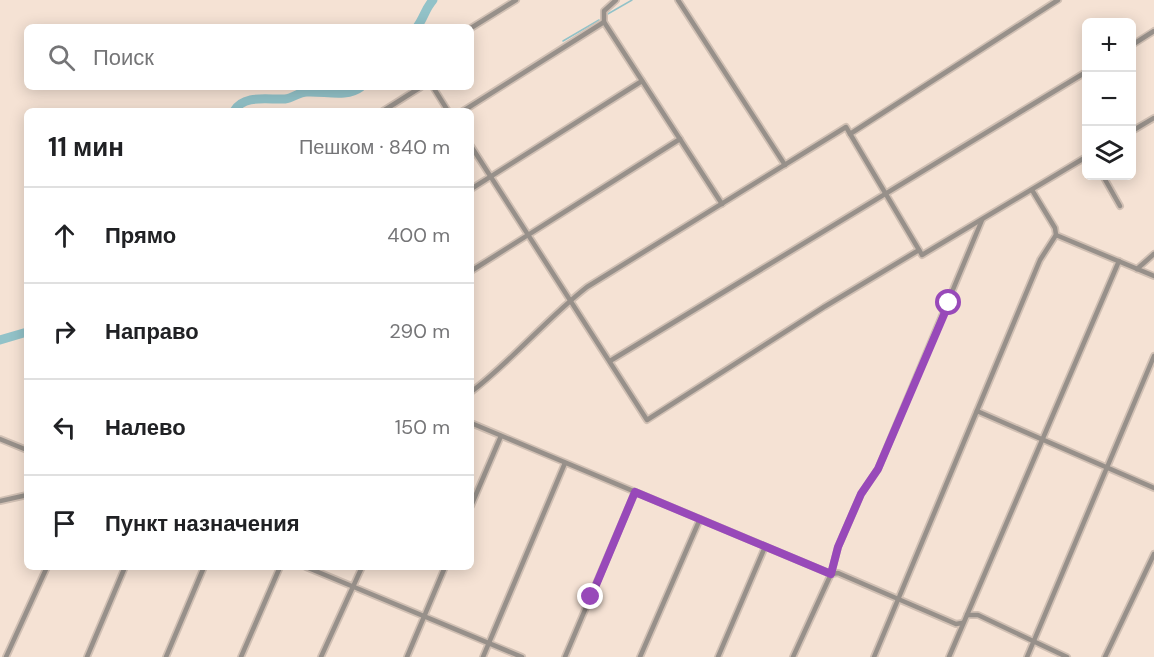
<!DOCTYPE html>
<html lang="ru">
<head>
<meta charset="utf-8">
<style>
  body { margin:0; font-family:"DM Sans",sans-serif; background:#f6f6f6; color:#202124 }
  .controls { position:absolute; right:18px; top:18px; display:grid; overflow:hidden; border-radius:9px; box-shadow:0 3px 15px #0003 }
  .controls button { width:54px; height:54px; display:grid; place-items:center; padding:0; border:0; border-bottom:2px solid #e0e0e0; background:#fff; color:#202124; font:30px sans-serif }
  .stop { position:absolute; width:18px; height:18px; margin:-14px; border:4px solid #9849b9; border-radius:50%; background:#fff }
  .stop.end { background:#9849b9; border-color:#fff; box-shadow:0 2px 6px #0008 }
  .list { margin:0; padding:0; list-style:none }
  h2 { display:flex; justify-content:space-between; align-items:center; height:78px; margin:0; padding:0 24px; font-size:26px }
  h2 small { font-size:20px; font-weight:400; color:#757577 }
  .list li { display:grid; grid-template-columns:39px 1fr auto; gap:18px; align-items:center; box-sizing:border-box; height:96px; padding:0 24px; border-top:2px solid #e0e0e0 }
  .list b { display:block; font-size:22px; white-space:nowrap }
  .list em { font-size:20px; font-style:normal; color:#757577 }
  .icon { flex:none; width:33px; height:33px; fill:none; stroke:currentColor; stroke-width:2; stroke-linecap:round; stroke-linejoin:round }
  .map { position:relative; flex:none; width:1154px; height:657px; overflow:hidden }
  .search { position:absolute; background:#fff; box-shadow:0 3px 15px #0003; left:24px; top:24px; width:450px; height:66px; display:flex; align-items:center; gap:15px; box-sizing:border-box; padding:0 21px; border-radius:9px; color:#757577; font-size:22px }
  .panel { position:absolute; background:#fff; box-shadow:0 3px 15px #0003; left:24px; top:108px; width:450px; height:462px; border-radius:9px }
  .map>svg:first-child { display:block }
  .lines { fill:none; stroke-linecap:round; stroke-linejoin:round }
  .stream { stroke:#92c2c8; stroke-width:1.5 }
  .river { stroke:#92c2c8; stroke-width:9 }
  .street-casing { stroke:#d1c0b4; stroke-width:8 }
  .street { stroke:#97908a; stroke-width:4.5 }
  .route { stroke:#9849b9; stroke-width:8 }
</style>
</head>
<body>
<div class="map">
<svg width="1154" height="657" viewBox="0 0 1154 657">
  <rect width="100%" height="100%" fill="#f5e2d4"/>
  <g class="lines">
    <g class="stream">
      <path d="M606,15L632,0"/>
      <path d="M563,41L599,20"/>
    </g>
    <g class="river">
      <path d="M417,27C424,18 425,9 433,0"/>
      <path d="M234,111C244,94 268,100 285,99C293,98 299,92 307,92C325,91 347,98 361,87"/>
      <path d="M0,340L27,332"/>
    </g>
    <g class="street-casing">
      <g id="street">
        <path d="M616,0L604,11V22L722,204"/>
        <path d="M678,0L785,165"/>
        <path d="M471,28L516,0"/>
        <path d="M1132,45L1154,31"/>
        <path d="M433,87L448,111"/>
        <path d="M383,111L421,87"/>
        <path d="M463,111L604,22"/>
        <path d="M1132,131L1154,118"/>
        <path d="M850,134L1058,0"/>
        <path d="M471,146L647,420L824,307L919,250"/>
        <path d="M1103,176L1120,206"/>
        <path d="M471,189L642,81"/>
        <path d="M1056,235L1154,276"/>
        <path d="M1137,269L1154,254"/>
        <path d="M471,271L680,139"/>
        <path d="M610,361L1086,72"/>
        <path d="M471,392C513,360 546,319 587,287L846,127L922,255L1086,157"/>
        <path d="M977,411L1154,488"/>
        <path d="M471,423L831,574L838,573L956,624L962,623"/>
        <path d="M0,439L27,450"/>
        <path d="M0,501L27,495"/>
        <path d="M471,506L501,436"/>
        <path d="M306,567L522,657"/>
        <path d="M967,615H978L1067,657"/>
        <path d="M6,657L47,567"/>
        <path d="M87,657L125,567"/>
        <path d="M166,657L204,567"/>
        <path d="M241,657L280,567"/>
        <path d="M321,657L362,567"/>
        <path d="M407,657L445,567"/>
        <path d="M483,657L565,463"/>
        <path d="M565,657L635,492"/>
        <path d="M640,657L700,519"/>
        <path d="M718,657L765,547"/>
        <path d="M793,657L831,574L838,547L861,494L878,469L982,220"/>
        <path d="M874,657L1040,260L1056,235L1055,228L1032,190"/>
        <path d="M949,657L1119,261"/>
        <path d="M1027,657L1154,356"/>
        <path d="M1105,657L1154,554"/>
      </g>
    </g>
    <use href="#street" class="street"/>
  </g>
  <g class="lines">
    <path class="route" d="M591,597L635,492L831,574L838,547L861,494L878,469L949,303"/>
  </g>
</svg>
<div class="controls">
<button>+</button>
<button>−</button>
<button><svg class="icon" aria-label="layers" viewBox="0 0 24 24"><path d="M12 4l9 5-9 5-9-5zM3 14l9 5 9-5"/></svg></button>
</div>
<div class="stop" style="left:949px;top:303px"></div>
<div class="stop end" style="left:591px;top:597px"></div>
<div class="search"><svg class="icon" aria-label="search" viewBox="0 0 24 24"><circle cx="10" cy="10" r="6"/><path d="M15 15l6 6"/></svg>Поиск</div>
<section class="panel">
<h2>11 мин<small>Пешком · 840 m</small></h2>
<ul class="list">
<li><svg class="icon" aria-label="ahead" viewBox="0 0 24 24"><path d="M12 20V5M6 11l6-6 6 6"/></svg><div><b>Прямо</b></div><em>400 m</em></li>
<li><svg class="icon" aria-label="right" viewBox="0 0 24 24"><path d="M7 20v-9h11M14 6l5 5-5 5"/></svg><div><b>Направо</b></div><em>290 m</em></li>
<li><svg class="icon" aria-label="left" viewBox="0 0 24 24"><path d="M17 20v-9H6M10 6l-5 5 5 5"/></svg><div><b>Налево</b></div><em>150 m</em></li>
<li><svg class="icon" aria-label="arrive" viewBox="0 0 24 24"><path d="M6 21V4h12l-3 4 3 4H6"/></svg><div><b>Пункт назначения</b></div></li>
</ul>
</section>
</div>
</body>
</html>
